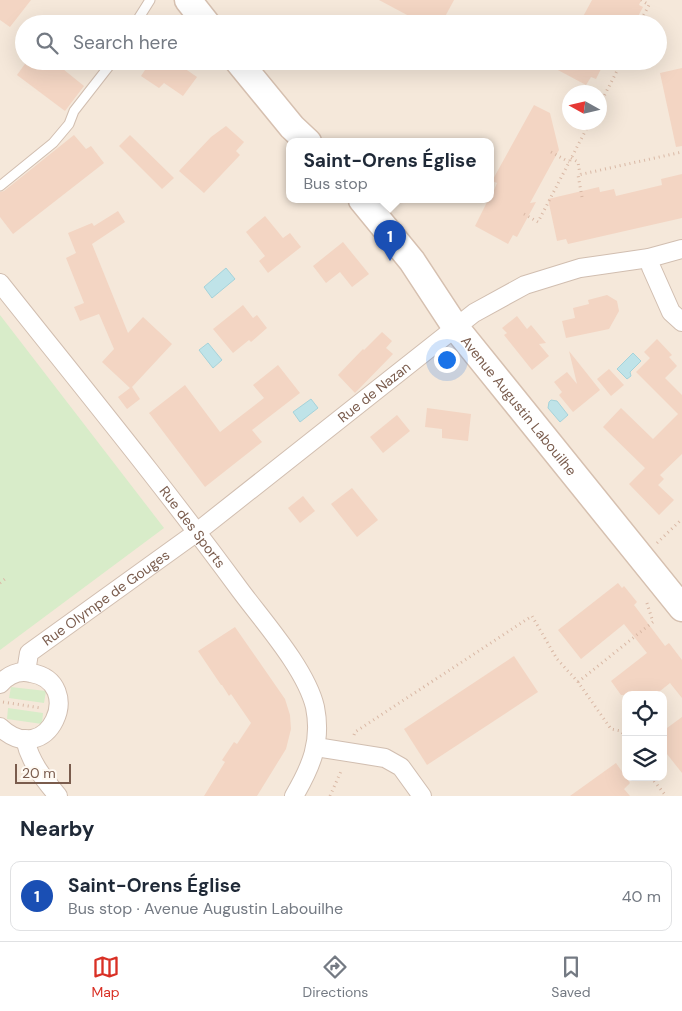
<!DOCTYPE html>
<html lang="en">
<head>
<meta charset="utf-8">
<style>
  body { margin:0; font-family:"DM Sans",sans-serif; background:#f6f6f7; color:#1f2937 }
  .controls { position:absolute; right:15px; bottom:15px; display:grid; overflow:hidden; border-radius:10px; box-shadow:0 5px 20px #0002 }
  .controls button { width:45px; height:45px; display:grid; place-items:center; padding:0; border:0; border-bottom:1px solid #e0e1e3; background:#fff; color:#1f2937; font:25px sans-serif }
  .compass { position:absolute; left:562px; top:85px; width:45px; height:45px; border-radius:50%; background:#fff; box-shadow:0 5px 20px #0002; rotate:278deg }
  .scale { position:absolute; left:15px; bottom:12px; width:56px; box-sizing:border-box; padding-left:5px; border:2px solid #7a5c4d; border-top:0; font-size:14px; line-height:18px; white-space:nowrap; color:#7a5c4d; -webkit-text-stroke:4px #fffaf3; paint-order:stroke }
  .you { position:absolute; left:446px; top:359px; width:18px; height:18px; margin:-12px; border:4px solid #fff; border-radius:50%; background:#1a73e8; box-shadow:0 0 0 8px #1a73e833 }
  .badge { display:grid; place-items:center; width:32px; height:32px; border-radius:50%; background:#d93025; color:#fff; font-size:16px; font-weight:700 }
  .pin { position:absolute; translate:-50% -41px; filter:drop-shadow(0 1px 2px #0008) }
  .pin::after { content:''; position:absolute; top:26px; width:18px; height:15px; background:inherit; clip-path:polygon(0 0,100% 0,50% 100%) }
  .popup { position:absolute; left:286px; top:138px; width:208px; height:65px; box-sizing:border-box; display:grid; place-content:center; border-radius:10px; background:#fff; filter:drop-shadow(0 1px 4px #0005); font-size:16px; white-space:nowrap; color:#747a83 }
  .popup b { font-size:19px; color:#1f2937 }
  .popup::after { content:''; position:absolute; left:50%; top:100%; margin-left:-10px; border:10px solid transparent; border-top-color:#fff }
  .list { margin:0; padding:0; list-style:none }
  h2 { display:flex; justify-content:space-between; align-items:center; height:65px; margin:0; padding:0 20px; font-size:21px }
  h2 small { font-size:16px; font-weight:400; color:#747a83 }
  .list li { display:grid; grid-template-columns:32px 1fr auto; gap:15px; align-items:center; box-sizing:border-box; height:70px; margin:0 10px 10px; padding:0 10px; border:1px solid #e0e1e3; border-radius:10px }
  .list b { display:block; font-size:19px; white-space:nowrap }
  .list p { margin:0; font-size:16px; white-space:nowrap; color:#747a83 }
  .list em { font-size:16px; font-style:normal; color:#747a83 }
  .icon { flex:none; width:28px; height:28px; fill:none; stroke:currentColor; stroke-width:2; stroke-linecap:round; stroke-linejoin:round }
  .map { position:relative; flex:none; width:682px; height:796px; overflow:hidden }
  .search { position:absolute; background:#fff; box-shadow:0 5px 20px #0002; left:15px; right:15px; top:15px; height:55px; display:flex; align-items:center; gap:12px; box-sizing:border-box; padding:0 18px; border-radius:28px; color:#747a83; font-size:19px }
  .sheet { height:145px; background:#fff }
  nav { display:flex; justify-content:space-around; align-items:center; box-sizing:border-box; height:70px; border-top:1px solid #e0e1e3; background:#fff; font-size:14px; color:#747a83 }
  nav a { display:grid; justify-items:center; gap:2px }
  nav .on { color:#d93025 }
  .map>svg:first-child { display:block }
  .residential { fill:#f5e8da; fill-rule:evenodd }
  .green { fill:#d8ecc9 }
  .water { fill:#bfe3e8; stroke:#a5d3da }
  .building { fill:#f3d5c3 }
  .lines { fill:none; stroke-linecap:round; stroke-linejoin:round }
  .lane-casing { stroke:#d1beb0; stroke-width:11 }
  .street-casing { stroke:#d1beb0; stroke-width:20 }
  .secondary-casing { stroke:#d6c0b0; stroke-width:29 }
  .path { stroke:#d9b8a5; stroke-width:3; stroke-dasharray:1 4; stroke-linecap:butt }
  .lane { stroke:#fff; stroke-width:9 }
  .street { stroke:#fff; stroke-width:18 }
  .secondary { stroke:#fff; stroke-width:26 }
  .labels { text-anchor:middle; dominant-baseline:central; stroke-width:4; stroke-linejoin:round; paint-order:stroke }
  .street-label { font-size:14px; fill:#7a5c4d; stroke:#fffaf3 }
</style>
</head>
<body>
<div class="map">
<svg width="682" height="796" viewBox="0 0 682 796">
  <rect width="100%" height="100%" fill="#fdf6ec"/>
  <path class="residential" d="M0,0H682V796H0ZM24,24H658V61H24ZM570,92H600V122H570ZM290,142H490V200H290ZM626,695H663V777H626Z"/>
  <g class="green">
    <path d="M0,315L164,528L0,650Z"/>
    <path d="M11,687L46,691L44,703L9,698Z"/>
    <path d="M8,708L43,713L42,724L7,719Z"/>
  </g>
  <g class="water">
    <path d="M226,268L235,279L212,298L204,287Z"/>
    <path d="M208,343L222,360L213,368L199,350Z"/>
    <path d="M633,353L641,361L630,372L631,376L627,379L617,369Z"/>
    <path d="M311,399L318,408L300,422L293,412Z"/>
    <path d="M551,400L557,401L568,415L560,422L548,408L549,402Z"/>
  </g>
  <g class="building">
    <path d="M0,0H31L10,27L0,20Z"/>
    <path d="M379,0H454L441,24H424Z"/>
    <path d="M592,0H641L639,5L643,7L634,24H579Z"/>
    <path d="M27,61H53L84,86L65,111L17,75Z"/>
    <path d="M151,61H189L184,68L197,77L183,96L164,83L159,88L141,76Z"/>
    <path d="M541,61H605L596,79L591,77L586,85Z"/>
    <path d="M682,68V146L676,147L660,73Z"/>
    <path d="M534,105L550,113L559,150L530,203L536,202L517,237L513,235L508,244L475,226L488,200H490L497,183L492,181Z"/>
    <path d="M226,126L244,142L236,151L240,155L204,193L179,171L211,137Z"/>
    <path d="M74,135L86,149L91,146L104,163L13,234L0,217V192L4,191Z"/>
    <path d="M130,135L174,178L162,189L119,146Z"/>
    <path d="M682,174V218L568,244L566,239L557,241L548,199L599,187L600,192L614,189L616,196L662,185L661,179Z"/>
    <path d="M118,211L125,222L92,244L128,333L143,317L172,344L132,387L140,399L127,409L118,397L130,388L102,362L114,349L99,314L80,321L74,307L84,303L66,258L76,253L68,233L92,223L94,226Z"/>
    <path d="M265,216L283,238L290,233L301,247L268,273L259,261L265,256L246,232Z"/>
    <path d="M343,242L369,274L352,287L340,272L326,283L313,266Z"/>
    <path d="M607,295L617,301L619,311L609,329L566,338L562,321L575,318L573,308L589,304L588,300Z"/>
    <path d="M243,305L253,318L257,315L267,328L251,342L249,340L233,353L213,329Z"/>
    <path d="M517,316L527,329L531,325L546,343L539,344L549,356L532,370L504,335L507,333L502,328Z"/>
    <path d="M382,332L392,341L386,348L393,354L355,393L338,375L363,349L364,350Z"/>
    <path d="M657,339L672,355L669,357L677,366L665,378L682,395V454L660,475L664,479L658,485L674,500L659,515L629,484L645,468L603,427L621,408L653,439L678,414L636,372L650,358L644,352Z"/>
    <path d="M569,351L600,390L573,412L559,395L562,392L554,382L567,372L577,384Z"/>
    <path d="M278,365L300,393L252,430L262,442L205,487L149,413L185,385L220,432L264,398L253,385Z"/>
    <path d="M609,369L624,385L611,396L597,379Z"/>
    <path d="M427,408L471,414L468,441L442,438V429L425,427Z"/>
    <path d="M397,415L410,431L383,453L370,437Z"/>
    <path d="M352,488L378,520L357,537L331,504Z"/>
    <path d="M303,496L315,511L300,523L288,508Z"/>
    <path d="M618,583L622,588L624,586L637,602L634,605L665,646L669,643L682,660V698L670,683L655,695H621L611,681L647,653L624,624L581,659L558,630Z"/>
    <path d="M235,627L285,699L290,715L291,729L286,749L257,796H204L225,762L222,760L234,742L237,744L251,723L231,694L229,696L222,685H221L198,651Z"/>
    <path d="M514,656L538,692L427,765L404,729Z"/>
    <path d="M682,717V773L663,749V731Z"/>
    <path d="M616,763L630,783L624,789L630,796H570Z"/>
  </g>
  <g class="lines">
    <g class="lane-casing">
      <g id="lane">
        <path d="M135,24L150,0"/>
        <path d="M0,186L53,143L69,124L74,111L113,61"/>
      </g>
    </g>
    <g class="street-casing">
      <g id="street">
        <path d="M649,258L651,267L671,312L682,322"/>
        <path id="s1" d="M0,283C81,385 163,485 240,590C263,621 306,669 315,707C322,742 311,767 294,796"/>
        <path id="s2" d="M26,672L29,653L197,532L474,313L525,285L580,268L649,258L682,249"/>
        <path d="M0,684C8,675 19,670 31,673C87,682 48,772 0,727"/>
        <path d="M25,739C30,762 43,778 58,796"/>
        <path d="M316,747L385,758L401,767L422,796"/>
      </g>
    </g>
    <g class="secondary-casing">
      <g id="secondary">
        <path d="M188,0L207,24"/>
        <path d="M238,61L292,127L308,142"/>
        <path id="s3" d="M362,200L412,261L456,328L682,608"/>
      </g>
    </g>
    <g class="path">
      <path d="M639,24L649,5L641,0"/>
      <path d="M600,104L620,65L613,61"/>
      <path d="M551,152L569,162"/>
      <path d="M571,158L578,162L580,174"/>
      <path d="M582,197L578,175L682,152"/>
      <path d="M524,214L538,222L590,122"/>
      <path d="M657,543L682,519"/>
      <path d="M0,583L5,579"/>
      <path d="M578,682L653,622L646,600"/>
      <path d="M3,702L41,708"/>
      <path d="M354,735L355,732L532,616L557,659L578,682L611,729L621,731L626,737"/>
      <path d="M651,777L666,796"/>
      <path d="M330,796L342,769"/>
    </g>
    <use href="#lane" class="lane"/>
    <use href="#street" class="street"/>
    <use href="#secondary" class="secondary"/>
  </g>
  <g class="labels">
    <g class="street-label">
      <text stroke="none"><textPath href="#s2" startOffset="452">Rue de Nazan</textPath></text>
      <text stroke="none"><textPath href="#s3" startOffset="259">Avenue Augustin Labouilhe</textPath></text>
      <text stroke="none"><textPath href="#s1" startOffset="311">Rue des Sports</textPath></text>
      <text stroke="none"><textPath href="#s2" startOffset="114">Rue Olympe de Gouges</textPath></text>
    </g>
  </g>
</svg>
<div class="controls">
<button><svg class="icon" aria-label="locate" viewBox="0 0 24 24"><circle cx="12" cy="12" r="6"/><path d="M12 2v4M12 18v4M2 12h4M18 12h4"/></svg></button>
<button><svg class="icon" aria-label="layers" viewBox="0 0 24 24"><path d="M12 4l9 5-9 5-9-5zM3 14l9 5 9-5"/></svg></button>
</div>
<svg class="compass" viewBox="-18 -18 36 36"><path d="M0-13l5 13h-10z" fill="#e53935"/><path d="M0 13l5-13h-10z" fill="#747a83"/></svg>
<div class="scale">20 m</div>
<div class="you"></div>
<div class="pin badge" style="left:390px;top:261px;background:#1a4fb4">1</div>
<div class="popup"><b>Saint-Orens Église</b>Bus stop</div>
<div class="search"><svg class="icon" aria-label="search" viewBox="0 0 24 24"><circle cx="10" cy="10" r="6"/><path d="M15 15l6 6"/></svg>Search here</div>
</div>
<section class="sheet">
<h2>Nearby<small></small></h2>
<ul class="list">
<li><span class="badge" style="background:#1a4fb4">1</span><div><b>Saint-Orens Église</b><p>Bus stop · Avenue Augustin Labouilhe</p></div><em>40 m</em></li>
</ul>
</section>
<nav>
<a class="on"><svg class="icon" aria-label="map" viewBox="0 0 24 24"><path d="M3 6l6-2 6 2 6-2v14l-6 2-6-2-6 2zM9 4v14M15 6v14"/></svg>Map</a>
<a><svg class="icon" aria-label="directions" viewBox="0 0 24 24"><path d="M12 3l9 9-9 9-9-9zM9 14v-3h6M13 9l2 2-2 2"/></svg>Directions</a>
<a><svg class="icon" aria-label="saved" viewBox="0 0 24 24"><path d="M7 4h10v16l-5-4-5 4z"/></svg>Saved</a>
</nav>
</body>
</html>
